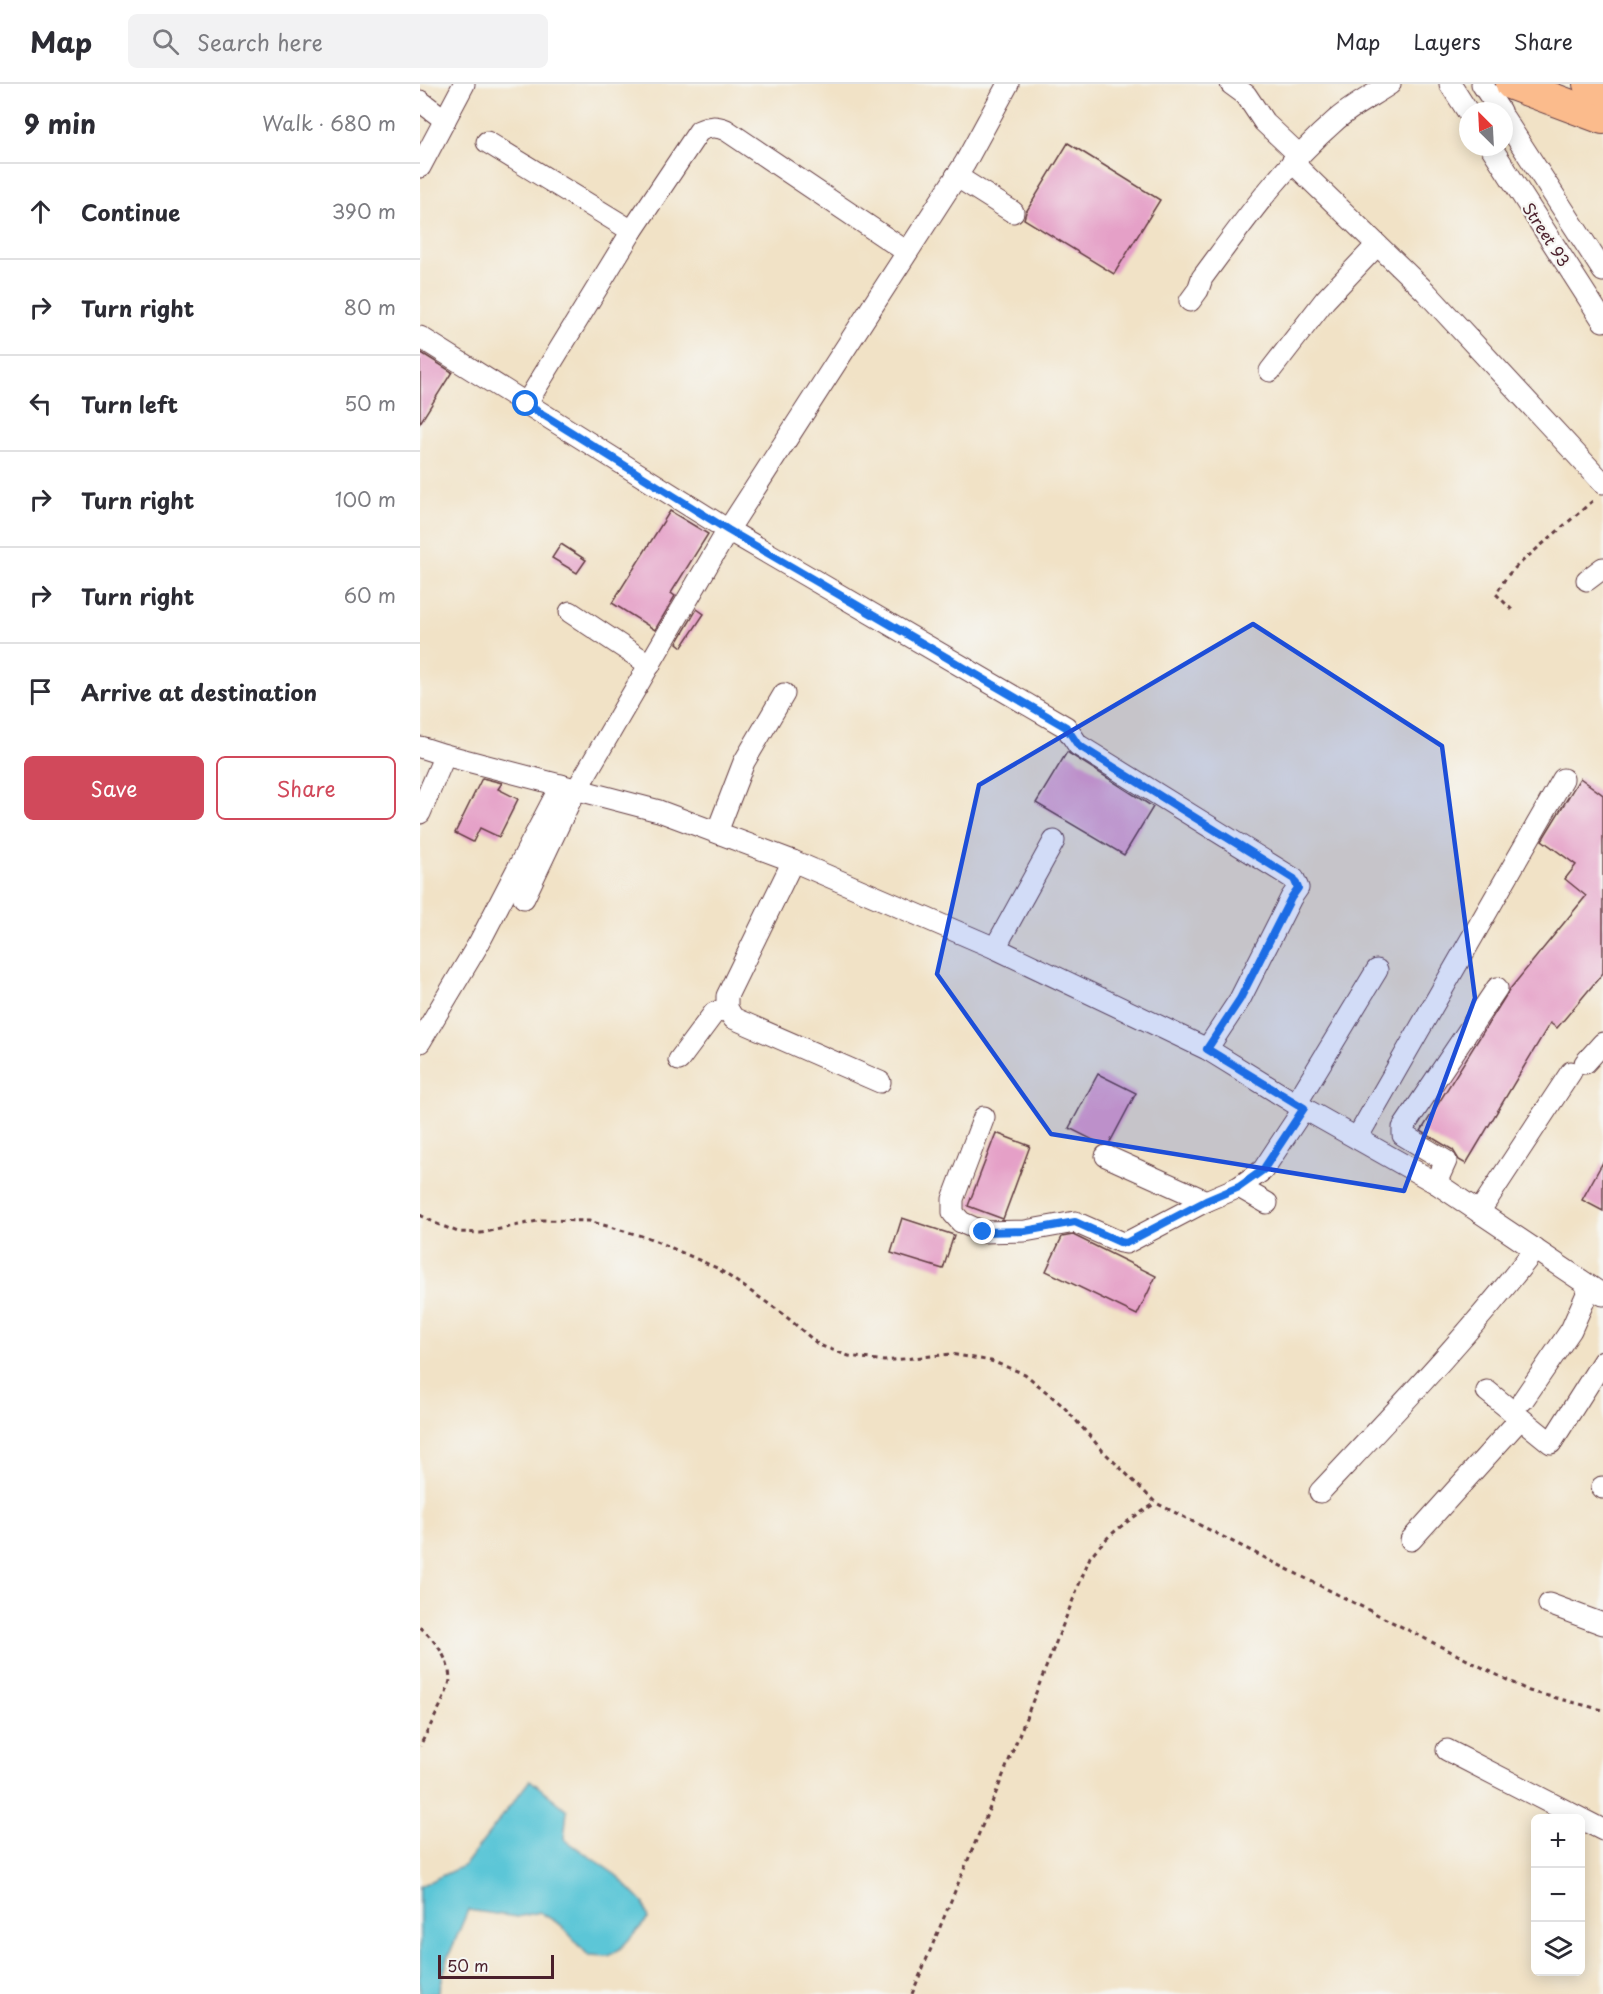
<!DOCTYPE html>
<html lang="en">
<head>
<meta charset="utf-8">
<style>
  body { margin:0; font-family:"Playpen Sans",sans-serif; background:#f2f2f3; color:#2b2b33 }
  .controls { position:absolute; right:18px; bottom:18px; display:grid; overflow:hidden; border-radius:9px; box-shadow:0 3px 15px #0003 }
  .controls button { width:54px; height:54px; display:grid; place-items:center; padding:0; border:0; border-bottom:2px solid #e1e1e2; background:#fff; color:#2b2b33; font:30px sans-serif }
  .compass { position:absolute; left:1039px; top:18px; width:54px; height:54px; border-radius:50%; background:#fff; box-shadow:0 3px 15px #0003; rotate:336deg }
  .scale { position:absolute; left:18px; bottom:15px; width:116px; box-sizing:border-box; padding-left:6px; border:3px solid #4a1f2b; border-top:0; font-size:16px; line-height:21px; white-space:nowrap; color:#4a1f2b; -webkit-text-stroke:4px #f6f6f2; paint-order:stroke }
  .stop { position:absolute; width:18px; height:18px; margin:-14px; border:4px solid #1a73e8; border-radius:50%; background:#fff }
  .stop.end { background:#1a73e8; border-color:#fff; box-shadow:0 2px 6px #0008 }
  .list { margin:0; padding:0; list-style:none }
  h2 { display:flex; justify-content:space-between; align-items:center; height:78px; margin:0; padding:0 24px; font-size:26px }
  h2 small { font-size:20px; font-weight:400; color:#7c7c81 }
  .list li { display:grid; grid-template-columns:39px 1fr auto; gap:18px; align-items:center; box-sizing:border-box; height:96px; padding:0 24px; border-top:2px solid #e1e1e2 }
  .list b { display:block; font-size:22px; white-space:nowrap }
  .list em { font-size:20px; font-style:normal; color:#7c7c81 }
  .actions { display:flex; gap:12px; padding:18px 24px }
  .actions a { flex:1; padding:14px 0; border:2px solid #d1495b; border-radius:9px; text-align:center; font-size:21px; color:#d1495b }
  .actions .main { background:#d1495b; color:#fff }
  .icon { flex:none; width:33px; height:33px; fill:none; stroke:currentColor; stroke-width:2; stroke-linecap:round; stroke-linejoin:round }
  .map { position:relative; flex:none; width:1183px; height:1910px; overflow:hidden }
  header { display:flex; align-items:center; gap:36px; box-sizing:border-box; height:84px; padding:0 30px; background:#fff; border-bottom:2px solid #e1e1e2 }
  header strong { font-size:28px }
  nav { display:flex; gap:33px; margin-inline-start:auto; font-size:21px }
  .search { width:420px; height:54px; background:#f2f2f3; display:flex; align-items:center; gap:15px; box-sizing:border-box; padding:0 21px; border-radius:9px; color:#7c7c81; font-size:22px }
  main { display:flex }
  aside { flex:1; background:#fff }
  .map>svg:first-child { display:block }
  .water { fill:#5cc6d7; stroke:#537281; stroke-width:1.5 }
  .building { fill:#e5a0c7 }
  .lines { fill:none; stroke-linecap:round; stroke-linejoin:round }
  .minor-casing { stroke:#633c42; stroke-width:23 }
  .highway-casing { stroke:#633c42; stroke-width:34 }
  .path { stroke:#633c42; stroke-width:3; stroke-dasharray:4.5 4.5; stroke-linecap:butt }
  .minor { stroke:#fff; stroke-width:21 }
  .highway { stroke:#fbbb8c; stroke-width:32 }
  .route { stroke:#1a73e8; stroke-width:8 }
  .marked { fill:#1d4ed8; fill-opacity:0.2; stroke:#1d4ed8; stroke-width:4.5; stroke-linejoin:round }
  .labels { text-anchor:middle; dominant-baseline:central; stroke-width:4.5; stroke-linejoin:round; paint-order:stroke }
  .street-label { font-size:16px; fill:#4a1f2b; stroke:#f6f6f2 }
</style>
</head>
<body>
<header>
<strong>Map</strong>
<div class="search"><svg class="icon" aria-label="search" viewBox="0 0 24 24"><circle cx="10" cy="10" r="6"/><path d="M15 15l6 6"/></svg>Search here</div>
<nav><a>Map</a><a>Layers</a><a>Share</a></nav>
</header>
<main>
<aside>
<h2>9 min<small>Walk · 680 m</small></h2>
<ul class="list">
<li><svg class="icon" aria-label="ahead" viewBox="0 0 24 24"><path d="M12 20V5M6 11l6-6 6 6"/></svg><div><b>Continue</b></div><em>390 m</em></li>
<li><svg class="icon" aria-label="right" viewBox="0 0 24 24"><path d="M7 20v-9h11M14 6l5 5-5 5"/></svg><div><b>Turn right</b></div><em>80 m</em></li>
<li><svg class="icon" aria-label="left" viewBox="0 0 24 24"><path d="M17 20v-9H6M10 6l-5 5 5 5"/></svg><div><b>Turn left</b></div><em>50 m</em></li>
<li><svg class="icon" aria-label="right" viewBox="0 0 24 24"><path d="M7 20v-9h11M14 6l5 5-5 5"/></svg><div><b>Turn right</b></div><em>100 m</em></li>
<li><svg class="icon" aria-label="right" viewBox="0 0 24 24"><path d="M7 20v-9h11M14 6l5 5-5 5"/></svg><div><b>Turn right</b></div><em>60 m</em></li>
<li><svg class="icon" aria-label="arrive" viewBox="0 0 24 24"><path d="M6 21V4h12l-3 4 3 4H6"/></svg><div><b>Arrive at destination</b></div></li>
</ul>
<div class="actions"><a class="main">Save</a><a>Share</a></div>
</aside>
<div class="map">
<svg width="1183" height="1910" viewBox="0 0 1183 1910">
  <rect width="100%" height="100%" fill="#f6f6f2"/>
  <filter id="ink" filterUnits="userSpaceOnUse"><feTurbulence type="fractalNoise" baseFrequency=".0167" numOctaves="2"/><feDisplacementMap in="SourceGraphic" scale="12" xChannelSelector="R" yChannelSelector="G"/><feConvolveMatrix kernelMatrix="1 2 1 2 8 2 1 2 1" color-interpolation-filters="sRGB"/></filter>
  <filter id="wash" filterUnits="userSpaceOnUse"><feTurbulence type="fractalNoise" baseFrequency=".008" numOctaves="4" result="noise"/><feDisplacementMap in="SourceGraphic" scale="24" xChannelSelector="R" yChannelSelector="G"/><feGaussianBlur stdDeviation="1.35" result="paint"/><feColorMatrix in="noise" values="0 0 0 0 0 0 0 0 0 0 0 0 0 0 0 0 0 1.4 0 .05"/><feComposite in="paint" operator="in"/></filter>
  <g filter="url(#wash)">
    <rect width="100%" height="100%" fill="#f1e2c6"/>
    <path class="water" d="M110,1696L147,1726L144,1755L196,1791L224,1820L228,1835L201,1864L189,1872L168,1871L141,1841L120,1828L97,1833L48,1826L29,1871L18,1910H0V1802L45,1781Z"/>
    <g id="blocks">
      <g class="building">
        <path d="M648,59L740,116L694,190L604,135L606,128Z"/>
        <path d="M0,268L32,288L0,339Z"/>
        <path d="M250,427L288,450L251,509L255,512L235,546L192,519Z"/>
        <path d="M141,460L166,476L157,489L132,474Z"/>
        <path d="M277,525L284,530L262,563L257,559Z"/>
        <path d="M647,668L733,723L704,771L616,719Z"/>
        <path d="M62,694L82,699L78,705L98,715L79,753L60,744L53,758L35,749Z"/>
        <path d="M1160,694L1183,711V889L1137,944L1130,939L1046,1080L1039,1076L1033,1066L1001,1047L1090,905L1166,812L1145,795L1156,781L1122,756Z"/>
        <path d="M678,990L716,1009L689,1060H681L649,1044Z"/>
        <path d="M576,1049L610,1062L583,1135L548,1122Z"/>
        <path d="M1183,1078V1127L1162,1116Z"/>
        <path d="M482,1134L534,1151L523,1185L471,1169Z"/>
        <path d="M653,1151L736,1192L717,1231L626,1187L642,1153Z"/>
      </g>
    </g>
  </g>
  <g filter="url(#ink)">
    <use href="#blocks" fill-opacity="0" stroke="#633c42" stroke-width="1.5"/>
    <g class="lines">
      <g class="minor-casing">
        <g id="minor">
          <path d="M811,0L826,11L844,38L879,71"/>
          <path d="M1030,0L1048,28"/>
          <path d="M1062,0L1080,27"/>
          <path d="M0,17L25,36"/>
          <path d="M1084,34L1183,187"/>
          <path d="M67,58L212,147"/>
          <path d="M1071,63L1183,237"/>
          <path d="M872,78L1006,208L1183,399"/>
          <path d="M0,83L44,0"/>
          <path d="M536,92L593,128"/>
          <path d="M770,217L778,206L782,194C825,136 861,84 916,36C932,22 952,12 970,0"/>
          <path d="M0,253L308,446L545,79L588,0"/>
          <path d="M850,287L905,216L957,161"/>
          <path d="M106,320L212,147L279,47C289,42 296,42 306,46L487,168"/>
          <path d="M1167,496L1183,484"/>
          <path d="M150,528L230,581"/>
          <path d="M0,663L25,671L239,727L373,777L575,864L787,965L876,1020L1016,1099L1183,1211"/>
          <path d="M0,729L25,671"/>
          <path d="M297,748L324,678L364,610"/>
          <path d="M373,777L307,912V924L313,934L460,998"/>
          <path d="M104,814L150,717L308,446L646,643L658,661L874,795L878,804L871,814L820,915L787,965"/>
          <path d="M575,864L634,757"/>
          <path d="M0,958L59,859L141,701"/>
          <path d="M259,976L294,929L307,924"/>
          <path d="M1165,979L1183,959"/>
          <path d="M876,1020L957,886"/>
          <path d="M564,1033L533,1115V1129L541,1138L563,1148L605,1147L655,1138L700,1158L706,1159L786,1117L819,1103L843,1086L884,1024"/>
          <path d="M937,1054L1143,695"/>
          <path d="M686,1072L786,1117"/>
          <path d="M1016,1099L1026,1077L983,1051V1044L1077,904"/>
          <path d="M819,1103L847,1119"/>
          <path d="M1059,1128L1151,988"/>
          <path d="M1067,1307L1131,1359L1183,1277"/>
          <path d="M1103,1316L1151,1246L1170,1203"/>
          <path d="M1182,1403L1183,1404"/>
          <path d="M900,1408C974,1329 1049,1251 1115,1165"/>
          <path d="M991,1456L1100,1335"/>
          <path d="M1129,1520L1183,1540"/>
          <path d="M1027,1666L1183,1746"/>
        </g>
      </g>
      <g class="highway-casing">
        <g id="highway">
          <path d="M1092,0L1183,34"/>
          <path d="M1169,0L1183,5"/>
        </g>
      </g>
      <g class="path">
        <path d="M1092,526L1076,510L1087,492L1098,481L1175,415"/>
        <path d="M0,1131L17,1140L38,1148L61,1149L122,1136L169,1137L229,1154L297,1184L362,1229L399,1261L429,1272L464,1277L531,1270L571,1277L605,1290L643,1322L683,1367L736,1419L1109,1607L1183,1626"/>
        <path d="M0,1543C15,1557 28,1572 30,1594C31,1605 6,1649 0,1662"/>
        <path d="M492,1910L578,1704L670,1473C690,1448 710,1435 736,1419"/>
      </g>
      <use href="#minor" class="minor"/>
      <use href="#highway" class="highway"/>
    </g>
  </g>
  <g class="lines" filter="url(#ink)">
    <path class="route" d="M106,320L308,446L646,643L658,661L874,795L878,804L871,814L820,915L787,965L884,1024L843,1086L819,1103L786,1117L706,1159L700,1158L655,1138L605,1147L563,1148"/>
  </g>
  <path class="marked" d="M833,540L1022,662L1055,914L984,1107L631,1050L517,890L559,701Z"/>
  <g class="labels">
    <g class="street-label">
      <text transform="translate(1127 150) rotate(57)">Street 93</text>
    </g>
  </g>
</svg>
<div class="controls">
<button>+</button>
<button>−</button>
<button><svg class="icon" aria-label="layers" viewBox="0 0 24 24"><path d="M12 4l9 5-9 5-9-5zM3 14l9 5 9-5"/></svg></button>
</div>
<svg class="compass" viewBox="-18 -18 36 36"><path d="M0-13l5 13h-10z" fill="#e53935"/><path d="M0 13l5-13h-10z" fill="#7c7c81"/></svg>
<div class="scale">50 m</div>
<div class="stop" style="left:106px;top:320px"></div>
<div class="stop end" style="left:563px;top:1148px"></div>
</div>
</main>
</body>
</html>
